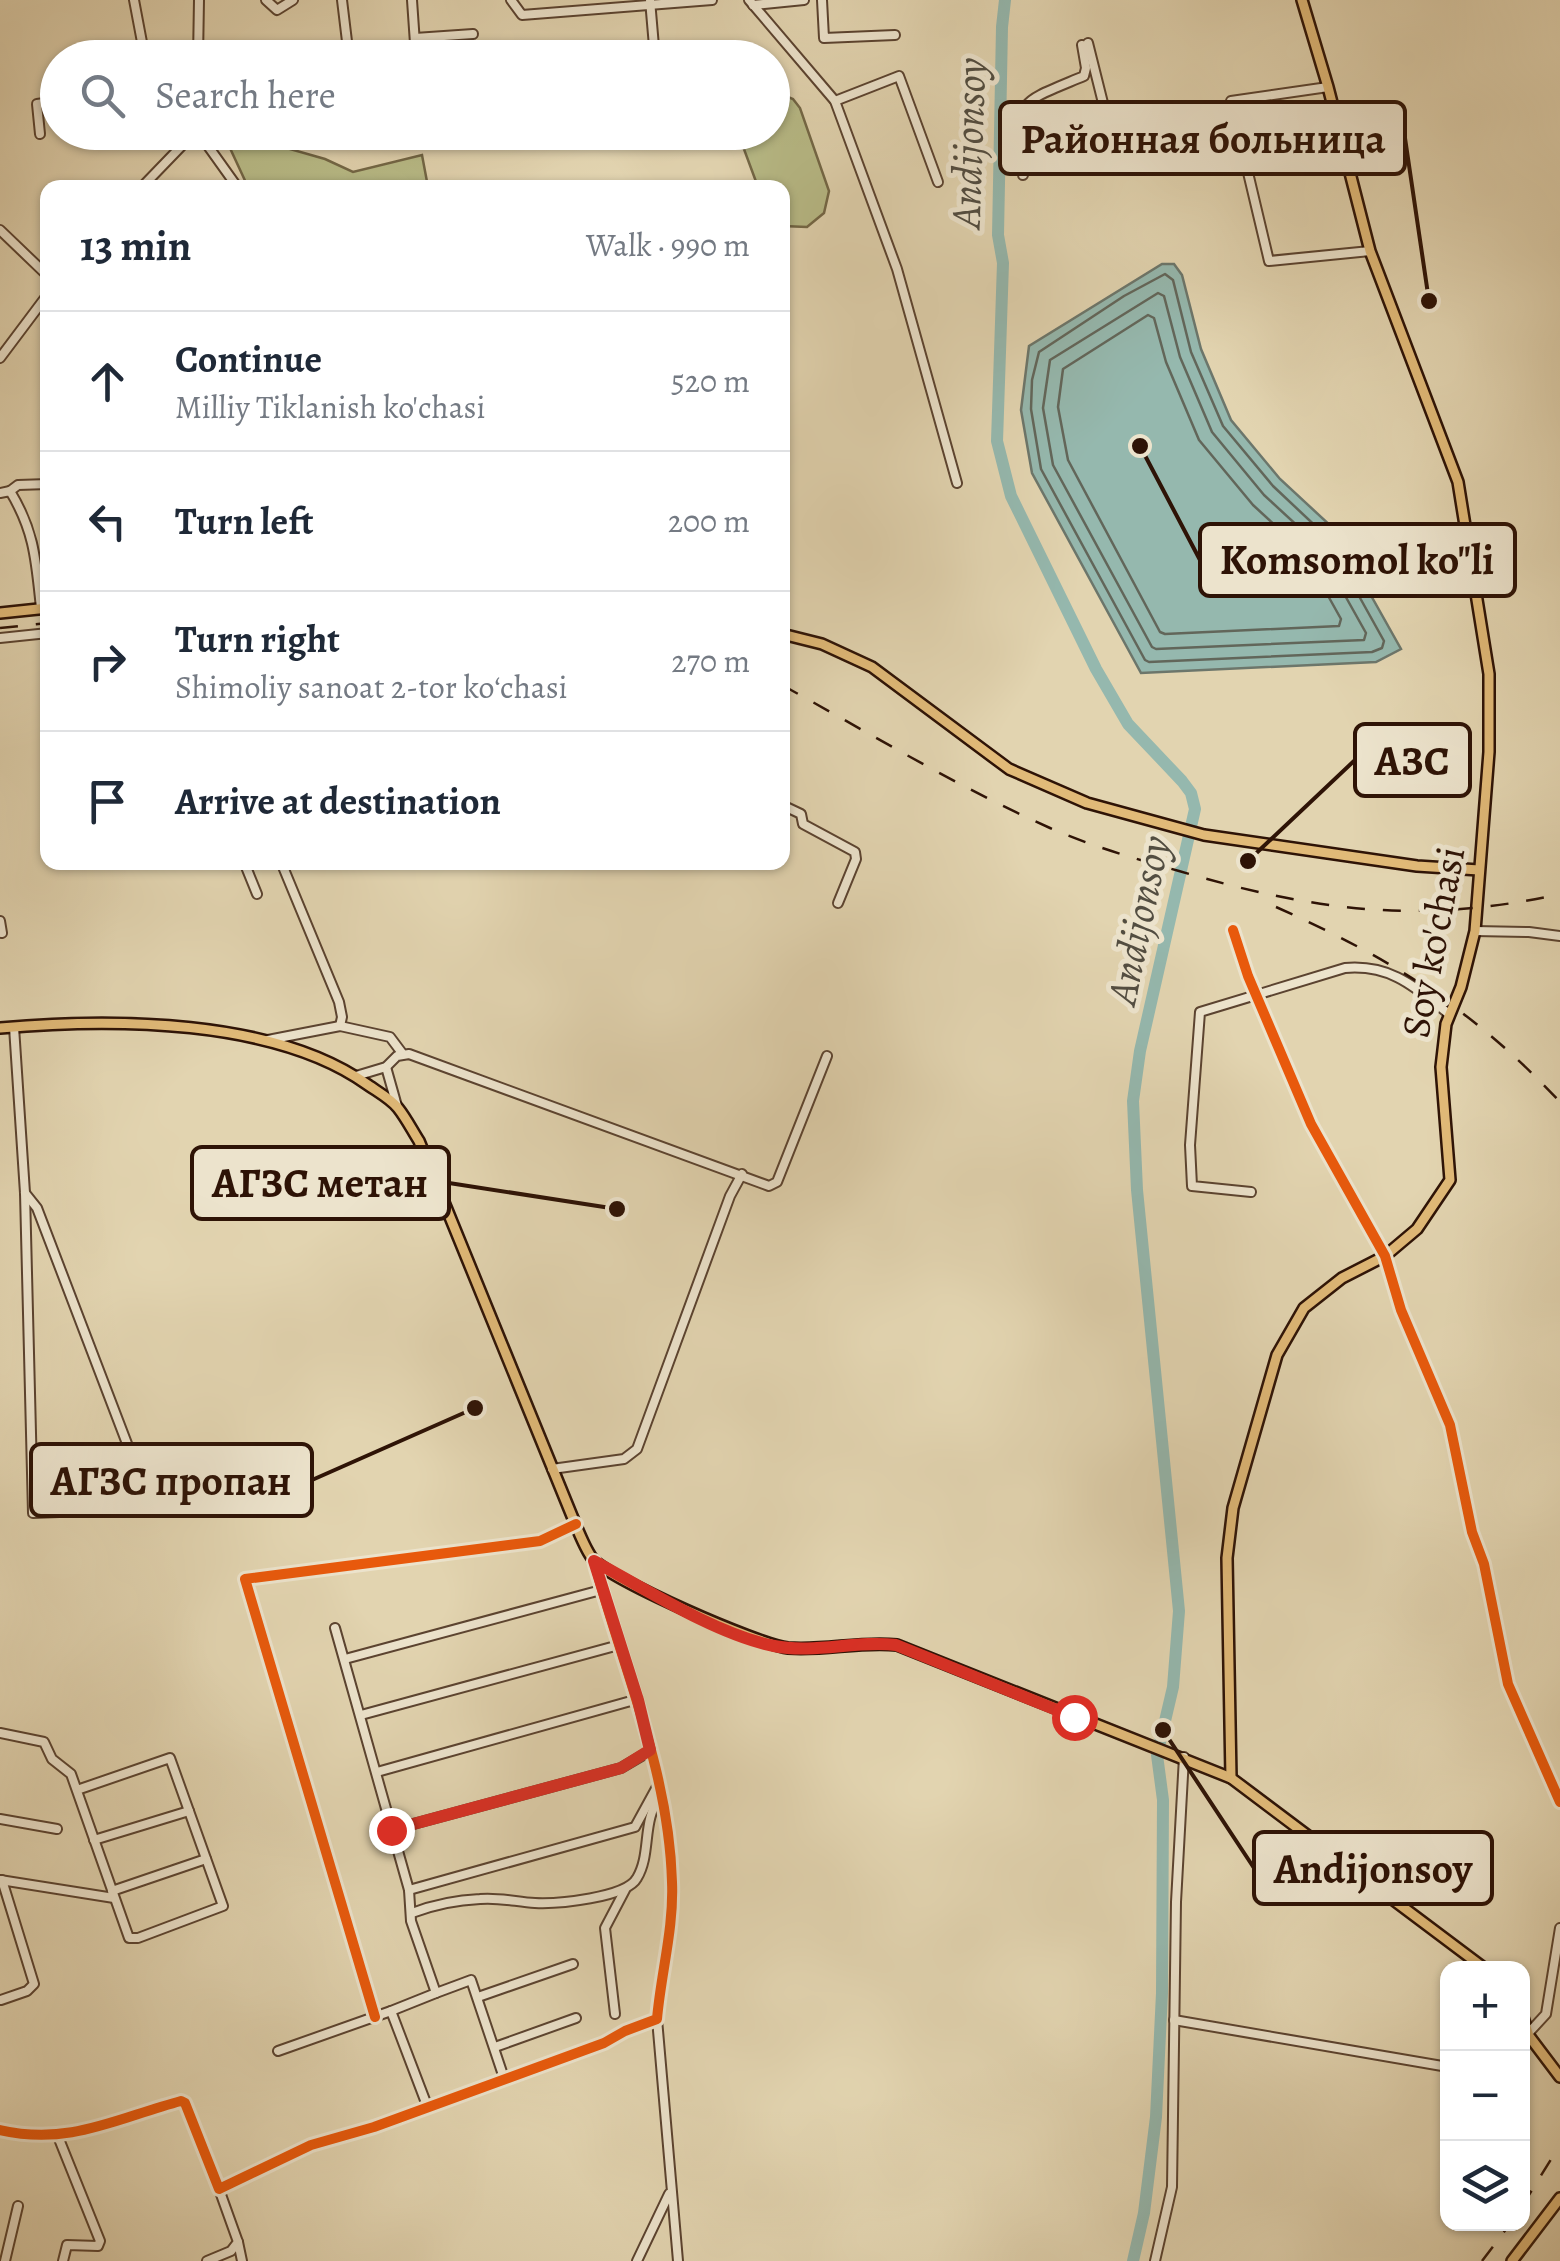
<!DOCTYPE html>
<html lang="en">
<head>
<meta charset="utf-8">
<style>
  body { margin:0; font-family:Alegreya,serif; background:#f2f2f3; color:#1f2937 }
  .controls { position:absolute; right:30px; bottom:30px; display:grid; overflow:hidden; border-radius:20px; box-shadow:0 2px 8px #0004 }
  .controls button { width:90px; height:90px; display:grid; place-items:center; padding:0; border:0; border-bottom:2px solid #e0e1e3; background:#fff; color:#1f2937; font:50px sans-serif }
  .stop { position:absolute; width:30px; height:30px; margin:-22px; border:8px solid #d93025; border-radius:50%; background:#fff }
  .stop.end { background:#d93025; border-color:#fff; box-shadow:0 2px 10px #0008 }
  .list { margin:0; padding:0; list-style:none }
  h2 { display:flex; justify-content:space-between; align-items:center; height:130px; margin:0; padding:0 40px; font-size:42px }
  h2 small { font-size:32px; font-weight:400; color:#747a83 }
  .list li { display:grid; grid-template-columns:65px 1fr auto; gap:30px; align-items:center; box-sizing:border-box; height:140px; padding:0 40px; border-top:2px solid #e0e1e3 }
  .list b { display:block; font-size:38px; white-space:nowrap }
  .list p { margin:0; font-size:32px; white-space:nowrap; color:#747a83 }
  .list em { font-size:32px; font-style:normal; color:#747a83 }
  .icon { flex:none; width:55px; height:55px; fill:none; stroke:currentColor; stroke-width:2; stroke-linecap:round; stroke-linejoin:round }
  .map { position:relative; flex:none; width:1560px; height:2261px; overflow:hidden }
  .search { position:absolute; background:#fff; box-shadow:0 2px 8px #0004; left:40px; top:40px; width:750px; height:110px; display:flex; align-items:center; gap:25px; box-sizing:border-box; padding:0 35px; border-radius:55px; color:#747a83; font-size:38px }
  .panel { position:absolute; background:#fff; box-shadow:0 2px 8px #0004; left:40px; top:180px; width:750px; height:690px; border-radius:20px }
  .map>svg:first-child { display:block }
  .green { fill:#b8bb87; stroke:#736746; stroke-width:2.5 }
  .water { fill:#95b8ae; stroke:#6c766b; stroke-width:2.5 }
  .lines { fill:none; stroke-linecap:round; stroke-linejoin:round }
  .shore { stroke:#62665a; stroke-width:2.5 }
  .river { stroke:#95b8ae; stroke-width:12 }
  .minor-casing { stroke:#5b4330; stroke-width:12 }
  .major-casing { stroke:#2e1306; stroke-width:14 }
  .minor { stroke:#ece3cc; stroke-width:8 }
  .major { stroke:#e1ba78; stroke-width:9 }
  .rail { stroke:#2e1306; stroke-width:2.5; stroke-dasharray:18 18; stroke-linecap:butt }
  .cycleway-casing { stroke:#ece3cc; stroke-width:16 }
  .cycleway { stroke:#e8590c; stroke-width:10 }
  .route { stroke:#d93025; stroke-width:12 }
  .labels { text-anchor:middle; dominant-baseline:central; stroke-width:10; stroke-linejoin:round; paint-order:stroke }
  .street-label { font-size:40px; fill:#2e1306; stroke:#ece3cc }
  .water-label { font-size:42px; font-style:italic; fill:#524d41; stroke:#ece3cc }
  .leader { fill:none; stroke:#2e1306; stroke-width:4 }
  .callout-dot { fill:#2e1306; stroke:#ece3cc; stroke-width:4 }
  .callout { fill:#ece3cc; stroke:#2e1306; stroke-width:4 }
  .callout-label { font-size:42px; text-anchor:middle; font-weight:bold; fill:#2e1306 }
</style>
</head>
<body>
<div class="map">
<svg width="1560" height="2261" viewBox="0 0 1560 2261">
  <rect width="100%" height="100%" fill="#e2d4b0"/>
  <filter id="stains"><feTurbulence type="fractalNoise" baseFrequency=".002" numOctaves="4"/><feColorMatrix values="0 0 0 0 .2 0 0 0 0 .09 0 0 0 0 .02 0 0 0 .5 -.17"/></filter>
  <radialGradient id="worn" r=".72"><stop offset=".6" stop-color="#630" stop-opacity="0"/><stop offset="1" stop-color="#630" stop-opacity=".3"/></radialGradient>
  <g class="green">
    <path d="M773,91L793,99L800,108L829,191L824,213L807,227L783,226L782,188L758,187L738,133L772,132Z"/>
    <path d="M223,133H234L325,159L353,172L422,155L428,187H248Z"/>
  </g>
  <path class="water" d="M1162,264H1174L1182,275L1201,349L1231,420L1280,479L1333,528L1401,649L1376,662L1141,673L1032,473L1021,410L1029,346Z"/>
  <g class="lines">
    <g class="shore">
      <path d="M1165,274L1173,280L1191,352L1223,426L1273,486L1325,535L1384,641L1382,648L1372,652L1149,662L1145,660L1041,469L1031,409L1032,380L1039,352L1124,296Z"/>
      <path d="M1158,293L1164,296L1180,357L1212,432L1264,495L1315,542L1366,633L1364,640L1156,649L1152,647L1053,465L1043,408L1050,360Z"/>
      <path d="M1148,315L1154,318L1166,362L1199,440L1253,505L1303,551L1341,619L1339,626L1165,634L1160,632L1068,460L1058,407L1063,369Z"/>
    </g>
    <path class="river" d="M1005,0L1002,27L998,235L1003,263L997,441L1011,496L1096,669L1128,724L1182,781L1191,793L1195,809L1140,1051L1133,1101L1137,1190L1179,1611L1173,1687L1157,1755L1163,1800L1162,1993L1156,2117L1144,2213L1133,2261"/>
    <g class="minor-casing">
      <g id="minor">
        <path d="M134,0L145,58"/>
        <path d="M266,0L277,10L293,0"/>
        <path d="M342,0L349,58"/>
        <path d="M412,0L416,58"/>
        <path d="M511,0L522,15L712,0"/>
        <path d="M650,0L655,58"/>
        <path d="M749,0L835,101L897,269L957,483"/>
        <path d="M822,0L824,38L895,35"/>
        <path d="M753,5L804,0"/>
        <path d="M415,38L473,34"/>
        <path d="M1088,43L1109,127"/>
        <path d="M287,51V58"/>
        <path d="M198,58L199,0"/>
        <path d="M1328,87L1231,101L1269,261L1370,251"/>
        <path d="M835,101L899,76L938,182"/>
        <path d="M198,132L238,188"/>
        <path d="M40,134L37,104L58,101"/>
        <path d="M1023,175C1020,97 1010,107 1084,76L1086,68L1082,45"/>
        <path d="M141,188L195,132"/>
        <path d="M0,230L48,276"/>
        <path d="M0,358L48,294"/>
        <path d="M10,491L18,485L48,484"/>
        <path d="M0,493L10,491C35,532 36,562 41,608"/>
        <path d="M0,638L48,633"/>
        <path d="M782,805L801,814L803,824L855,852L856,859L838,903"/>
        <path d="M244,862L257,894"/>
        <path d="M281,862L339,1002L342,1017L340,1026"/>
        <path d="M0,921L2,933"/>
        <path d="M1233,930L1248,976L1311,1124L1385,1256L1401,1310L1450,1425L1472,1532L1484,1564L1508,1684L1560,1802"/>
        <path d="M1475,931L1529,932L1560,936"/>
        <path d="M14,1027L25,1193L33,1513L218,1506"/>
        <path d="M268,1040L340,1026L390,1037L402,1053"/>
        <path d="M386,1067L397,1106"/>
        <path d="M356,1076L386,1067L397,1056L409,1054L769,1186L777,1182L827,1056"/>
        <path d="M1251,1192L1192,1186L1190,1145L1200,1012L1345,968C1391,964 1415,987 1449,1014"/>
        <path d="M25,1193L37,1208L152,1509"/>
        <path d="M552,1469L624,1459L637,1449L730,1196L742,1174"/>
        <path d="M335,1628L409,1890L411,1921L436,1993L391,2011"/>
        <path d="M345,1659L601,1590"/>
        <path d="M361,1715L619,1645"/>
        <path d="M0,1733L44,1742L52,1759L71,1774L129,1938H138L223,1906L170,1758L77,1790"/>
        <path d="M377,1772L638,1699"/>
        <path d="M0,1819L57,1829"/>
        <path d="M391,1830L621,1768L650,1751"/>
        <path d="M94,1840L189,1811"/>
        <path d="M0,1880L114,1898"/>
        <path d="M409,1890L635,1827L658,1785"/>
        <path d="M112,1891L206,1859"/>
        <path d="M412,1913C433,1905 457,1900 480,1899C498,1897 517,1902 535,1903C557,1904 626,1898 637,1878C652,1853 641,1820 661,1796"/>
        <path d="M436,1993L471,1980L504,2078"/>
        <path d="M478,1997L573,1964"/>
        <path d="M1,2000L27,1991L34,1984L2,1880"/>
        <path d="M615,2014L605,1928L625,1890"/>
        <path d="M375,2017L245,1579L540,1541L576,1524"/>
        <path d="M657,2019L678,2261"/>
        <path d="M1174,2020L1448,2067"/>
        <path d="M1522,2040L1546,2014L1560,1928"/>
        <path d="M495,2047L576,2018"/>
        <path d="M278,2051L391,2011L428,2108"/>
        <path d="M0,2130C70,2146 117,2118 181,2101L185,2103L219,2189L311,2145L374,2127L604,2043L625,2031L657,2019C661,1973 674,1928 672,1882C669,1770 622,1667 594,1561"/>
        <path d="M57,2134L100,2241L98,2246L67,2245L63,2261"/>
        <path d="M238,2242L242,2261"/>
        <path d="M5,2261L18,2206"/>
        <path d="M207,2261L231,2251L238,2242L219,2189"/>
        <path d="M637,2261L669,2194"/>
        <path d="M1155,2261L1172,2187L1176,1902L1184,1757"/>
      </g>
    </g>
    <g class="major-casing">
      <g id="major">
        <path d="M0,613L48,608"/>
        <path d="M782,634L822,644L872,667L1009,769L1087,803L1204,835L1417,866L1479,870"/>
        <path d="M0,1028C110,1018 275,1018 368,1085C378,1092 391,1099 398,1108C406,1118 412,1130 419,1141L572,1516C578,1530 584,1547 592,1558C608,1579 759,1645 788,1648C825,1651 860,1641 897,1645L1231,1778L1484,1968"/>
        <path d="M1231,1778L1227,1558L1233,1508L1277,1355L1304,1308L1342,1278L1385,1256L1417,1229L1450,1180L1441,1067L1446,1024L1461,987L1475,931L1489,752V674L1458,482L1370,251L1328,87L1302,0"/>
        <path d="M1522,2014L1529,2036L1560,2077"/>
        <path d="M1512,2261L1560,2198"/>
      </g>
    </g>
    <use href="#minor" class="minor"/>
    <use href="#major" class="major"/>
    <g class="rail">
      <path d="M0,628L48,623"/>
      <path d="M782,685C871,734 958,787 1050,828C1091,846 1136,859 1179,871C1315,911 1420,925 1560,894"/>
      <path d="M1276,907C1392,959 1473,1009 1560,1102"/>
      <path d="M1522,2206L1560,2145"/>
      <path d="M1482,2261L1510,2224"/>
    </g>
    <g class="cycleway-casing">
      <g id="cycleway">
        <path d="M1233,930L1248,976L1311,1124L1385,1256L1401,1310L1450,1425L1472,1532L1484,1564L1508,1684L1560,1802"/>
        <path d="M375,2017L245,1579L540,1541L576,1524"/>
        <path d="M0,2130C70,2146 117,2118 181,2101L185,2103L219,2189L311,2145L374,2127L604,2043L625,2031L657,2019C661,1973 674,1928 672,1882C669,1770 622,1667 594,1561"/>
      </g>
    </g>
    <use href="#cycleway" class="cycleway"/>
  </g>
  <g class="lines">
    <path class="route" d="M391,1830L621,1768L650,1750L638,1700L594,1561C645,1589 717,1635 774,1646C815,1654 856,1640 896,1645L1074,1717"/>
  </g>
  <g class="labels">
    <g class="street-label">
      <text transform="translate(1433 942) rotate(-79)">Soy ko'chasi</text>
    </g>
    <g class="water-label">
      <text transform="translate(968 143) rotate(-88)">Andijonsoy</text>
      <text transform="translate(1138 920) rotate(-78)">Andijonsoy</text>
    </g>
  </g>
  <path class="leader" d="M1429 301L1405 138M1140 446L1200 560M1248 861L1355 760M617 1209L449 1183M475 1408L312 1480M1163 1730L1254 1868"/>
  <g class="callout-dot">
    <circle cx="1429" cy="301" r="10"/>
    <circle cx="1140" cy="446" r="10"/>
    <circle cx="1248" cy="861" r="10"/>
    <circle cx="617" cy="1209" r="10"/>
    <circle cx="475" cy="1408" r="10"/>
    <circle cx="1163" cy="1730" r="10"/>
  </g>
  <g class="callout">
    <rect x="1000" y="102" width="405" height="72" rx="10"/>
    <rect x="1200" y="524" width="315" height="72" rx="10"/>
    <rect x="1355" y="724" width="115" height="72" rx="10"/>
    <rect x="192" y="1147" width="257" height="72" rx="10"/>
    <rect x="31" y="1444" width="281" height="72" rx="10"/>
    <rect x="1254" y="1832" width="238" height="72" rx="10"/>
  </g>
  <g class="callout-label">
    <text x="1203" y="153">Районная больница</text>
    <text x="1357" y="574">Komsomol ko"li</text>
    <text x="1412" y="775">АЗС</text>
    <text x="320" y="1197">АГЗС метан</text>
    <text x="171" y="1495">АГЗС пропан</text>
    <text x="1373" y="1883">Andijonsoy</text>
  </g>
  <rect width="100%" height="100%" filter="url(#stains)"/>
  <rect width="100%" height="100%" fill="url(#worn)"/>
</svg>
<div class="controls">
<button>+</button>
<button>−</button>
<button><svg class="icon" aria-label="layers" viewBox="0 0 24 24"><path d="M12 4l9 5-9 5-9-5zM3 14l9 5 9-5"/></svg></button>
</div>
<div class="stop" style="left:1074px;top:1717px"></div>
<div class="stop end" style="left:391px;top:1830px"></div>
<div class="search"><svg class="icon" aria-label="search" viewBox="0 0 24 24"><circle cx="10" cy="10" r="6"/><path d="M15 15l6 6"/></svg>Search here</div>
<section class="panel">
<h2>13 min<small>Walk · 990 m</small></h2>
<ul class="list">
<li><svg class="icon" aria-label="ahead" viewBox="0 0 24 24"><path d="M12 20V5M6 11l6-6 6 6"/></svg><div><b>Continue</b><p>Milliy Tiklanish ko'chasi</p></div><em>520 m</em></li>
<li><svg class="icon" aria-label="left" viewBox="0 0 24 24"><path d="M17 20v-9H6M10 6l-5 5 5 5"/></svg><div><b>Turn left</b></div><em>200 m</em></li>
<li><svg class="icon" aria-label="right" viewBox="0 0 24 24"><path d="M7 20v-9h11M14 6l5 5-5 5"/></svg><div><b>Turn right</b><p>Shimoliy sanoat 2-tor koʻchasi</p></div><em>270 m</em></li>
<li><svg class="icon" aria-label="arrive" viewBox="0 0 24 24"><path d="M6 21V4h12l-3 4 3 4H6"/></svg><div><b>Arrive at destination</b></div></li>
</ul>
</section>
</div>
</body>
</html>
